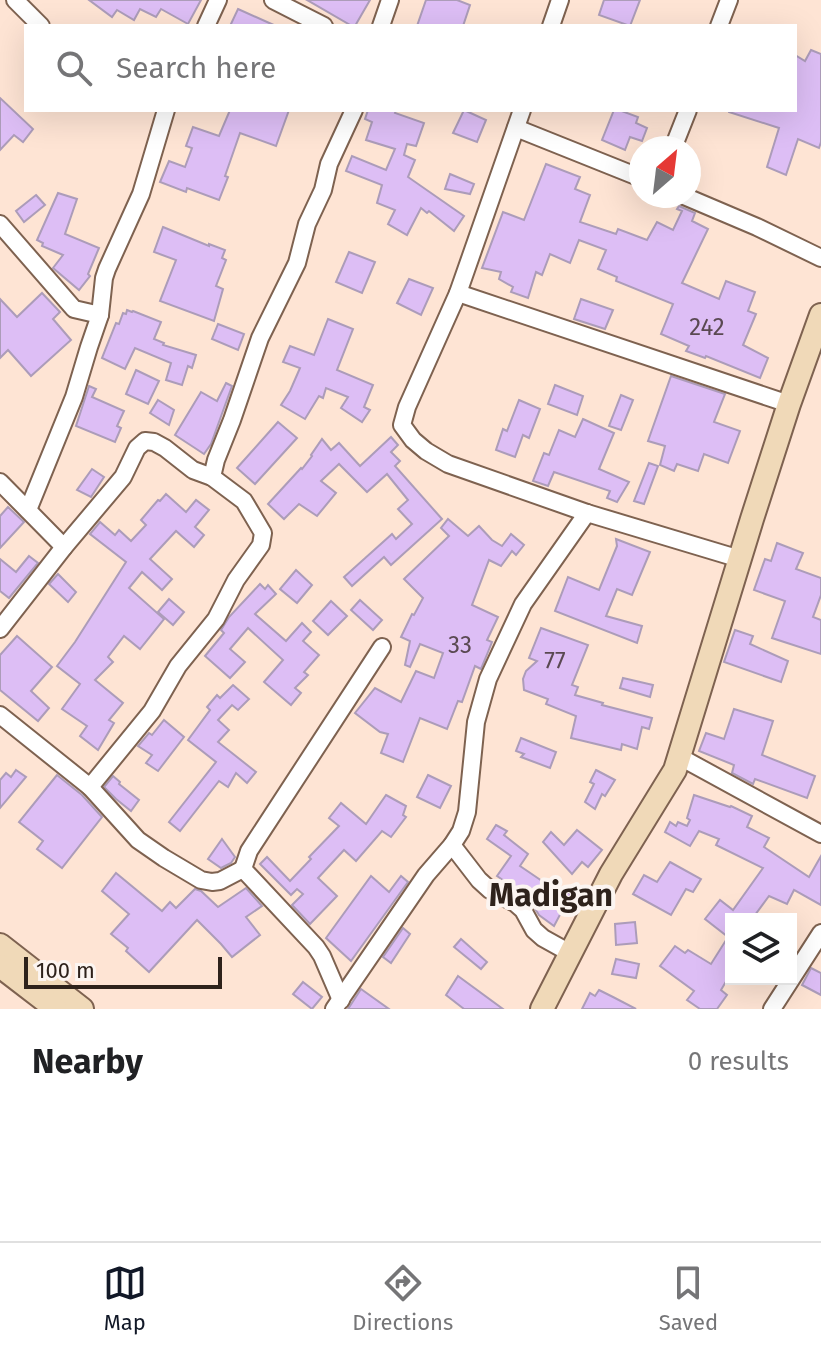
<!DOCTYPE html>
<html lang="en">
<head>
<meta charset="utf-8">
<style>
  body { margin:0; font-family:"Fira Sans",sans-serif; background:#f2f2f2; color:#202124 }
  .controls { position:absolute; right:24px; bottom:24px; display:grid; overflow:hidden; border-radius:0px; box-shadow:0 8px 32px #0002 }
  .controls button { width:72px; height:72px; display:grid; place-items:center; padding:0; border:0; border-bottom:2px solid #e0e0e0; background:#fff; color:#202124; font:40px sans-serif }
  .compass { position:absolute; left:629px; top:136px; width:72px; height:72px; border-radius:50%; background:#fff; box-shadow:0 8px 32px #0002; rotate:28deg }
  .scale { position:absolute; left:24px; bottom:20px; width:198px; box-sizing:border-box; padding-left:8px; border:4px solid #2e221b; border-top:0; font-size:22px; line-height:28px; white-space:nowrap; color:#2e221b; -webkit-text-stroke:6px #fcf5f1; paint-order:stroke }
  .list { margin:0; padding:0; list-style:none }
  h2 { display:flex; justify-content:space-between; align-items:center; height:104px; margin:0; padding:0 32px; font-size:34px }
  h2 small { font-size:26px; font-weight:400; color:#757577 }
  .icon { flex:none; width:44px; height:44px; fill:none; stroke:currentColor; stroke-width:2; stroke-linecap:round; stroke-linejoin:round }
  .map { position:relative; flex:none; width:821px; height:1009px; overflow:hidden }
  .search { position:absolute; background:#fff; box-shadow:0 8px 32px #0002; left:24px; right:24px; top:24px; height:88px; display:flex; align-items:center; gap:20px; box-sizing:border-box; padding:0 28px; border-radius:0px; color:#757577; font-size:30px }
  .sheet { height:232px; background:#fff }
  nav { display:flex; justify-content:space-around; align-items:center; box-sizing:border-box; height:112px; border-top:2px solid #e0e0e0; background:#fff; font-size:22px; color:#757577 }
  nav a { display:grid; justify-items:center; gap:4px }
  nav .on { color:#111827 }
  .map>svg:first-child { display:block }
  .building { fill:#ddbef5; stroke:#ac9cb9; stroke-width:2 }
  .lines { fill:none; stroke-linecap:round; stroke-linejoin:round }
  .street-casing { stroke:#7e6250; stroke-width:20 }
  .secondary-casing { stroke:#7e6250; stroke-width:26 }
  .street { stroke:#fff; stroke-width:16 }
  .secondary { stroke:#f0d9b8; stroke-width:22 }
  .labels { text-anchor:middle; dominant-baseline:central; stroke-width:8; stroke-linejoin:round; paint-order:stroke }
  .number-label { font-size:24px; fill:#5a4952 }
  .quarter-label { font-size:32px; font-weight:bold; fill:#2e221b; stroke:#fcf5f1 }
</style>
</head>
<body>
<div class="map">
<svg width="821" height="1009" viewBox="0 0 821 1009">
  <rect width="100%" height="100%" fill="#fee4d4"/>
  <g class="building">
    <path d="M89,0H201L188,24L161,9L156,17L140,9L134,20L117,10L112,17Z"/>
    <path d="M307,0H370L355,26H352Z"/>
    <path d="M426,0H457L470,5L463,26H417Z"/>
    <path d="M604,0H640L630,26L599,15Z"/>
    <path d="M238,9L276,26H230Z"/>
    <path d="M811,50L821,54V142L819,148L798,139L786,175L767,167L779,128L729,112V110H795V55L805,61Z"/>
    <path d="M0,98L33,129L23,142L14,135L0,150Z"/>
    <path d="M230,110H289L276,146L240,133L225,176L228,177L219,200L187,188L186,192L160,182L169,161L185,167L192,148L186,146L193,127L219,136Z"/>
    <path d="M368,110H396L395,113L424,123L416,146L407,144L404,155L415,160L408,177L464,216L454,231L429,211L427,213L421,208L407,235L388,224L395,210L377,203L382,185L346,171L352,156L386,170L395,149L366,140L372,122L365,119Z"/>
    <path d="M464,110L486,120L477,142L453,133Z"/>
    <path d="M614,110H619L638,117L636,123L647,128L642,141L630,137L625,150L602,140Z"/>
    <path d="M546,164L580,177L575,189L590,195L580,222L616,234L618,229L647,240L657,222L673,230L682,211L677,209L679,206L695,213L692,221L708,229L682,283L719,299L726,281L755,292L748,311L756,314L743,345L768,358L760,378L706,356L705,358L686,351L689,346L661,334L673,304L616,281L617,277L598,269L606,250L579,240L570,263L550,254L542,275L536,272L528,298L511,292L513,287L499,279L501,272L482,268L503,212L524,220Z"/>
    <path d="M450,174L474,184L470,194L445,189Z"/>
    <path d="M58,193L77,199L65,234L99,248L88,274L90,276L79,290L53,268L63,255L42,246L43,243L37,240Z"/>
    <path d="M36,195L45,205L24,222L16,211Z"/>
    <path d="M163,227L209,246V244L225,250L222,258L226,260L216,286L223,289L214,321L160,301L176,260L154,252Z"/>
    <path d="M349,252L375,262L362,293L336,282Z"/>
    <path d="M409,279L433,288L421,315L397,303Z"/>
    <path d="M42,293L60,312L53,319L71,340L31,376L8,350L0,358V299L17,317Z"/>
    <path d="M581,299L613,310L605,329L574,319Z"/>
    <path d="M127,310L132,312L133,311L161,322L154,339L164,343L163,345L196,355L192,368L188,366L182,385L166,380L171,363L135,348L125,369L102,358L116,323L119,324L123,313L126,314Z"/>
    <path d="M328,319L353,329L337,370L373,385L364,407L370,410L362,422L341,408L348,397L326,388L323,398L319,396L305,419L281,405L290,391L300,368L283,362L290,346L314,355Z"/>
    <path d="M218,324L244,334L238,350L212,339Z"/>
    <path d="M136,370L159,381L148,404L126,394Z"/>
    <path d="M671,376L725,394L714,422L740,431L728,463L704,454L698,471L677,464L674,471L660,465L665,446L648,441Z"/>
    <path d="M226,383L232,386L211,444L204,454L175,435L201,392L217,401Z"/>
    <path d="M555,385L583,396L577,415L548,404Z"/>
    <path d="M89,386L96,389L92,397L124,411L117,426L121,428L115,442L76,426Z"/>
    <path d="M621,395L633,400L621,430L609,426Z"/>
    <path d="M158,400L174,410L169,425L150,413Z"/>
    <path d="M519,400L540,409L529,438L523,435L515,457L496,450L503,429L507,431Z"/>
    <path d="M583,419L614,433L599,469L629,482L617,502L607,498L610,491L554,472L548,486L533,481L544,453L549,455L559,430L575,437Z"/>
    <path d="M278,422L297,438L255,484L237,468Z"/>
    <path d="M391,437L398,445L391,452L400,461L395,466L442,519L391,565L384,557L352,586L344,577L392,534L396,539L412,524L398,509L408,500L387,474L367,492L339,464L321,481L336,493L317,516L299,504L284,519L268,504L301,468L302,469L312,456L311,455L322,439L331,450L339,443L360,466Z"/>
    <path d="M649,463L658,466L644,504L634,501Z"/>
    <path d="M92,469L104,477L91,497L77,490Z"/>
    <path d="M166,494L186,512L196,500L209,510L195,527L204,535L194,547L176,531L150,559L172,579L162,590L142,572L129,588L164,619L140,649L124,636L108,657L113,662L95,680L123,703L109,720L114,723L98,750L80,736L87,726L62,709L80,684L57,666L75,642L126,562L90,534L100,522L115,535L119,530L131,541L146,525L141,520L158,500L160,501Z"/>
    <path d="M8,507L24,522L0,548V516Z"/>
    <path d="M448,519L468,536L479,526L492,540L502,546L511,534L524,545L516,555L512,551L501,566L489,560L472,605L498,617L487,640L492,642L488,652L481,669L475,666L462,702L458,701L447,729L420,718L403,762L381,753L388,734L380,732L355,713L375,688L401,702L416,671L434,678L443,653L420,644L410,667L405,665L410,641L401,637L412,614L414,615L423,598L404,579L449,536L441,528Z"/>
    <path d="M616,539L650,552L632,595L617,589L606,616L642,626L637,643L555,611L568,577L599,590L617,546Z"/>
    <path d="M777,543L803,553L796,569L821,578V595L813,617L821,620V654L772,638L785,601L754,590L765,559L771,561Z"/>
    <path d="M29,556L38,563L9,598L0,591V559L16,572Z"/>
    <path d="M296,570L312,585L297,603L280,589Z"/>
    <path d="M58,574L76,592L68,602L49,584Z"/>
    <path d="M260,584L265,589L268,585L276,594L255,614L286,641L302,623L311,632L303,641L319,655L304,672L308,675L295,688L301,693L291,705L264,682L283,660L248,628L230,649L245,662L230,678L205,656L224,633L221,630L229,617Z"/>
    <path d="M169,599L184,612L173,625L158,612Z"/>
    <path d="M360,600L382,620L373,630L351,610Z"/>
    <path d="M331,601L347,616L328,635L313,621Z"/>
    <path d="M541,628L588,645L572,685L578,687L575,695L603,703L602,705L652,718L649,729L642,727L637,749L622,744L621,750L571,738L576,716L546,704L548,699L524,690L523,679L526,671L537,661L529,658Z"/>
    <path d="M735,630L753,636L750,644L788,661L781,682L724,662Z"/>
    <path d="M17,636L52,667L31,691L49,708L38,721L0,690V655Z"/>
    <path d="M623,678L653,685L650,697L620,688Z"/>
    <path d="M233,685L249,699L238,710L232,705L218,720L229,730L218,742L256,772L247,783L236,773L228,787L219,781L180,831L169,822L216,762L188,740L210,710L207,707L217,695L220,698Z"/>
    <path d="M734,709L773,721L762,755L815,776L807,798L755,779L753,784L732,773L734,765L699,751L706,733L724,739Z"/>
    <path d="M164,720L184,737L158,771L146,763L152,755L138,746L149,733L152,735Z"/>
    <path d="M521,738L556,752L550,768L521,757L524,754L516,751Z"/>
    <path d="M16,770L26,777L0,808V780L6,773L11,777Z"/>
    <path d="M596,770L615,780L605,796L602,794L595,809L585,802L594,784L590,782Z"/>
    <path d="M57,775L82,795L102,817L62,868L37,849L43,841L19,822Z"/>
    <path d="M428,775L451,786L440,808L417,797Z"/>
    <path d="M113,776L120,782L119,784L139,800L131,811L116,799L104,787Z"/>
    <path d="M386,795L406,806L403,815L406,817L391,837L382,831L356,861L344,850L318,878L337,896L310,924L292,905L303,894L297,889L291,895L260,864L267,857L290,881L311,859L309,857L339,826L329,818L341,803L366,824Z"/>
    <path d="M694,795L730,807L731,806L752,816L747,827L769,838L764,847L809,877L821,856V905L794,890L787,904L769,896L752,919H731V973L721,990L727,995L717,1009H700L687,1000L694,991L660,966L675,946L685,953L688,950L711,964L728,937L705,919L720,900L733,910L763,868L716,845L719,839L699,831L690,846L665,832L670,822L676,826L678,822L687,826L690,820L687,818Z"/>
    <path d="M496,825L507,831L504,835L528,854L520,866L545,883L546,880L571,894L554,926L539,915L532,904L518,892L519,891L497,876L511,856L487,839Z"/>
    <path d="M577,830L602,850L588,867L582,862L572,874L543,842L551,832L564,845Z"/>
    <path d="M222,839L235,857L231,863L221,868L208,859Z"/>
    <path d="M670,862L701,879L693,892L686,889L671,915L633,894L644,875L657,882Z"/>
    <path d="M116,873L162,911L170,902L176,908L195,889L201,891L218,907L246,888L262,906L246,917L260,935L232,957L221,944L197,920L149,972L126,951L128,948L111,934L129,914L102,891Z"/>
    <path d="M371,876L389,892L401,876L408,882L351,961L326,938Z"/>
    <path d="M635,922L637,943L616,945L615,924Z"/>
    <path d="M403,928L410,934L391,963L383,957Z"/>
    <path d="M461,939L487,962L481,969L454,947Z"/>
    <path d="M616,959L639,964L636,978L612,974Z"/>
    <path d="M811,968L821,973V995L802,985Z"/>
    <path d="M458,976L503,1009H464L446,995Z"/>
    <path d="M303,982L322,997L312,1009L293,994Z"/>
    <path d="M361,989L389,1009H348Z"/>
    <path d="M599,990L613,997L636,1009H582L590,993L595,996Z"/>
  </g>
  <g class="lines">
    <g class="street-casing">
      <g id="street">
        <path d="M15,0L41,26"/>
        <path d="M273,0L324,26"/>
        <path d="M206,26L218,0"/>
        <path d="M381,26L390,0"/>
        <path d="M551,26L560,0"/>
        <path d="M719,26L729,0"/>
        <path d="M522,110L458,293L407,407L402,425L413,440L426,451L448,464L587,513L740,559"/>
        <path d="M516,128L641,178"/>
        <path d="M673,148L688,110"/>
        <path d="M684,196L757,227L821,258"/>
        <path d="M0,224L74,309L100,315"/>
        <path d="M458,293L789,404"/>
        <path d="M212,477L216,460L232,420L260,338L297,263L307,224L323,190L329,164L354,110"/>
        <path d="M0,482L64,547"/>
        <path d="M28,510L74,397L89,347L100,315L104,278L107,269L141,194L166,110"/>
        <path d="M0,629L64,547L123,477L137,448L145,441L154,442L165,448L193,470L212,477L244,501L263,533L261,545L236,580L216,619L178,666L152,711L90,787"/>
        <path d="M0,715L90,787L138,840L164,858L201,880L212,882L220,881L243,869"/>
        <path d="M680,757L821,834"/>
        <path d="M452,845L479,880L490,890L515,903L523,910L534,930L543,938L570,953"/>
        <path d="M341,1000L322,956L316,947L243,869L249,851L382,647"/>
        <path d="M334,1009L426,875L452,845L461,831L467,812L476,722L488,679L523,604L587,513"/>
        <path d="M772,1009L821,933"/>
      </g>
    </g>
    <g class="secondary-casing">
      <g id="secondary">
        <path d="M0,945L82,1009"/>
        <path d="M0,966L56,1009"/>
        <path d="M542,1009L611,874L675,770L752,519L789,404L821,315"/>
      </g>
    </g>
    <use href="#street" class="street"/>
    <use href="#secondary" class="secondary"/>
  </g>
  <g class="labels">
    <g class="number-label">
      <text x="707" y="327">242</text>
      <text x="460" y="645">33</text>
      <text x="555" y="661">77</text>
    </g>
    <g class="quarter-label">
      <text x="551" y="895">Madigan</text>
    </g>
  </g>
</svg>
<div class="controls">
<button><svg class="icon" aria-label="layers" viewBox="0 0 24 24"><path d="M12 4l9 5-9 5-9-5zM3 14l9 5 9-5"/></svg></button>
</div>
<svg class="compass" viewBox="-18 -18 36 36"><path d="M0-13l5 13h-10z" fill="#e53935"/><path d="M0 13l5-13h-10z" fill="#757577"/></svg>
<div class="scale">100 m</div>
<div class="search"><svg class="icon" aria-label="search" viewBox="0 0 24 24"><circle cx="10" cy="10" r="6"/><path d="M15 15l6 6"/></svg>Search here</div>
</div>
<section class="sheet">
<h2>Nearby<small>0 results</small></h2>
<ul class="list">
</ul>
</section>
<nav>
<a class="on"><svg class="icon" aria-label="map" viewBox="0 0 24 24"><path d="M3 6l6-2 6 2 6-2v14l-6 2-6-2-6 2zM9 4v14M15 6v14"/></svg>Map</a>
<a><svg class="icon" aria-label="directions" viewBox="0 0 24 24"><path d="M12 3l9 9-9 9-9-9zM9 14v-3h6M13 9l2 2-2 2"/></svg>Directions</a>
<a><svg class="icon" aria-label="saved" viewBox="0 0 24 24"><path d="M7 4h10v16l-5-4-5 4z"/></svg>Saved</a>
</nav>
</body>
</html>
